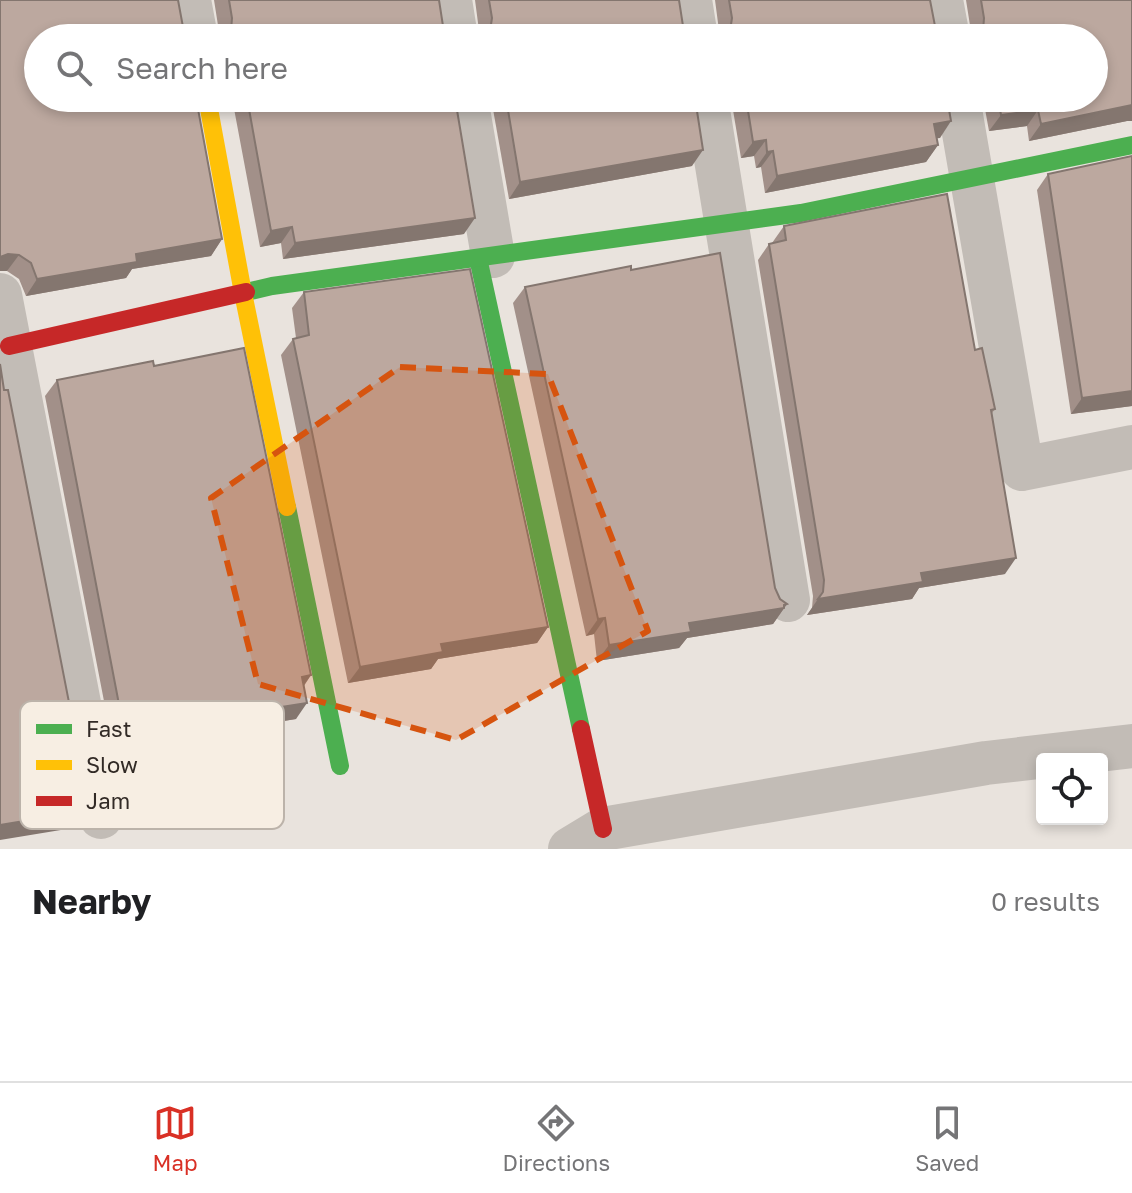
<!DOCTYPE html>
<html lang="en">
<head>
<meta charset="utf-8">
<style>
  body { margin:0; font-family:"Golos Text",sans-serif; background:#f6f6f6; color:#202124 }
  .controls { position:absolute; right:24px; bottom:24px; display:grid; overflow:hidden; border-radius:8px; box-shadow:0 4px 12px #0003 }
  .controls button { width:72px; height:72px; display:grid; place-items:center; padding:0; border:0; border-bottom:2px solid #e0e0e0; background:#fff; color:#202124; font:40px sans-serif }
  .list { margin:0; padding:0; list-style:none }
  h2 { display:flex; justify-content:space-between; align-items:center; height:104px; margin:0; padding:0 32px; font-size:34px }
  h2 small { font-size:26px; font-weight:400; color:#757577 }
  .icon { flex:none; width:44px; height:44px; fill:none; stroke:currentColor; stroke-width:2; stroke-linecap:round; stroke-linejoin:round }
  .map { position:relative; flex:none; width:1132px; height:849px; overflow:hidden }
  .search { position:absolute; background:#fff; box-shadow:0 4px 12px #0003; left:24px; right:24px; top:24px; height:88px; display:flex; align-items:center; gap:20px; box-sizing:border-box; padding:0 28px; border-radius:44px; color:#757577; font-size:30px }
  .sheet { height:232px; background:#fff }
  nav { display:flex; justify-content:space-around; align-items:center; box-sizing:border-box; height:112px; border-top:2px solid #e0e0e0; background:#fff; font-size:22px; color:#757577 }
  nav a { display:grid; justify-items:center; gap:4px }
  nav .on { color:#d93025 }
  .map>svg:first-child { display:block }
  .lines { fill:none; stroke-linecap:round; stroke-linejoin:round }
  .street { stroke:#c2bcb6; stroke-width:44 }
  .fast { stroke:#4caf50; stroke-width:18 }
  .slow { stroke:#ffc107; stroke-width:18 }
  .jam { stroke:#c62828; stroke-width:18 }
  .wall { fill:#a29089 }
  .shaded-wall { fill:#84766f }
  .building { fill:#bca89f; stroke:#84766f; stroke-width:2 }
  .marked { fill:#d6540f; fill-opacity:0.2; stroke:#d6540f; stroke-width:6; stroke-dasharray:16 10; stroke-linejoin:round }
  .key { fill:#f7eee3; stroke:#bcb3aa; stroke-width:2 }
  .key-label { font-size:22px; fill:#322a26 }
</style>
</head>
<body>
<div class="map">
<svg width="1132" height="849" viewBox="0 0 1132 849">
  <rect width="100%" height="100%" fill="#e9e3dd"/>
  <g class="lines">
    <g class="street">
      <path d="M189,0L196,38"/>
      <path d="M450,0L456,38"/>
      <path d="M690,0L696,38"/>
      <path d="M941,0L948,38"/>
      <path d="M466,98L493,256"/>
      <path d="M706,98L788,600"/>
      <path d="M958,98L1022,469L1132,447"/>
      <path d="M0,295L101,817"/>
      <path d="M570,849L603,829L986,763L1132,746"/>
    </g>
    <g class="fast">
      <path d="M478,258L581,729"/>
      <path d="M246,292L272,286L801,213L1132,145"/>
      <path d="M287,507L340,766"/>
    </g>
    <path class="slow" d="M207,98L243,293L287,507"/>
    <g class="jam">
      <path d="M9,346L246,292"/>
      <path d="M581,729L603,829"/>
    </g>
  </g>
  <g class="wall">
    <path d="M214,0H439L443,26L449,38H220Z"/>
    <path d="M475,0H679L683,26L689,38H480Z"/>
    <path d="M715,0H930L935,26L941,38H720Z"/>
    <path d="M966,0H1132L1127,121L1029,141L1027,126L989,131L983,98H1094V38H972Z"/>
    <path d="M38,38L222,239L211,256L132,269L126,278L26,296L19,279L7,271Z"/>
    <path d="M232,98H455L464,234L283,259L281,243L260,247Z"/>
    <path d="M491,98H695L692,166L509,199Z"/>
    <path d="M731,98H947L940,138H936L938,145L926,162L765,193L761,167L756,168L754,156L741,158Z"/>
    <path d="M1132,156V406L1071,414L1037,190L1048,174Z"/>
    <path d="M784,226L975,350L995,409L992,413L1005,574L919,588L912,599L807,615L812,608L813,596L758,260L769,244L772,243Z"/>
    <path d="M631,270L780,599L787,604L773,624L687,638L679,648L597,661L594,634L586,636L513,303L525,287Z"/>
    <path d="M304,292L548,627L537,643L438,659L431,669L348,683L281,355L293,339L296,338L292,308Z"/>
    <path d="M154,366L311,675L304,686L296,719L210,733L202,744L115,758L45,396L57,380Z"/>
  </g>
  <g class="shaded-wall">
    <path d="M1132,105V121H1127L1029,141L1041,124Z"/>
    <path d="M1038,110L1027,126L989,131L1001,115Z"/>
    <path d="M951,121L940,138L922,140L934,124Z"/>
    <path d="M766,140L754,156L741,158L753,142Z"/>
    <path d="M938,145L926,162L765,193L777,176Z"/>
    <path d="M703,150L692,166L509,199L520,182Z"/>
    <path d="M773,151L761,167L756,168L767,152Z"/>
    <path d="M475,218L464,234L283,259L295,243Z"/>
    <path d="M292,227L281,243L260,247L271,231Z"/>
    <path d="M222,239L211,256L132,269L126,278L26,296L37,279L136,254Z"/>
    <path d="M8,254L19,255L7,271H0V257Z"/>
    <path d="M1132,391V406L1071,414L1082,398Z"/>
    <path d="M1016,558L1005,574L919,588L912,599L807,615L818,599L921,573Z"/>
    <path d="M787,604L773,624L687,638L679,648L597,661L609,645L689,623Z"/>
    <path d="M605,618L594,634L586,636L598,619Z"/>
    <path d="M548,627L537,643L438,659L431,669L348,683L360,667L441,644Z"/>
    <path d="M311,675L299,692L302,677Z"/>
    <path d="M307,703L296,719L210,733L202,744L115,758L126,741L212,718Z"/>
    <path d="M90,810L79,827L0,840V825Z"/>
  </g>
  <g class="building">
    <path d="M0,0H178L183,27L189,38H38V98H196L222,239L136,254L137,262L37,279L31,263L19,255L8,254L0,257Z"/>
    <path d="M229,0H439L443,26L449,38H225L231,31L232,18Z"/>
    <path d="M489,0H679L683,26L689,38H485L490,31L492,18Z"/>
    <path d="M729,0H930L935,26L941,38H725L730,31L732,18Z"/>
    <path d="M981,0H1132V105L1041,124L1038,110L1001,115L998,98H1094V38H977L983,31L984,18Z"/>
    <path d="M247,98H455L475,218L295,243L292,227L271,231Z"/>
    <path d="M506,98H695L703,150L520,182Z"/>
    <path d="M746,98H947L951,121L934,124L938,145L777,176L773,151L767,152L766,140L753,142Z"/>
    <path d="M1132,156V391L1082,398L1048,174Z"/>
    <path d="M947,194L975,350L982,348L995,409L991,410L1016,558L921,573L923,582L818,599L823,592L824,580L769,244L786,240L784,226Z"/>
    <path d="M720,253L775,588L780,599L787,604L784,605V608L689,623L691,632L609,645L605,618L598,619L525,287L631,266V270Z"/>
    <path d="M470,269L548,627L441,644L443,652L360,667L293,339L309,335L304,292Z"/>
    <path d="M244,348L311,675L302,677L307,703L212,718L214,727L126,741L57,380L153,361L154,366Z"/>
    <path d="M0,364L4,390H8L90,810L0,825Z"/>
  </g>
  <path class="marked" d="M400,367L548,374L648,631L456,740L258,684L211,498Z"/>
  <rect x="20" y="701" width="264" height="128" rx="12" class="key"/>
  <rect x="36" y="724" width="36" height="10" fill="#4caf50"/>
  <rect x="36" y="760" width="36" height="10" fill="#ffc107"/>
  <rect x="36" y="796" width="36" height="10" fill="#c62828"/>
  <g class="key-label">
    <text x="86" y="737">Fast</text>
    <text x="86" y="773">Slow</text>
    <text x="86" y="809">Jam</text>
  </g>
</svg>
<div class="controls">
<button><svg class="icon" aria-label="locate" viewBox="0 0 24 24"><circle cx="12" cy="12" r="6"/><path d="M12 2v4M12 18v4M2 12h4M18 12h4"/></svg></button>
</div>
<div class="search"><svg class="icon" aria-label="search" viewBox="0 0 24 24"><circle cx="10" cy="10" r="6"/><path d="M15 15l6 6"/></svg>Search here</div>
</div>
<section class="sheet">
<h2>Nearby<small>0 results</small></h2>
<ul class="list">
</ul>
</section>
<nav>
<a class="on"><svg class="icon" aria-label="map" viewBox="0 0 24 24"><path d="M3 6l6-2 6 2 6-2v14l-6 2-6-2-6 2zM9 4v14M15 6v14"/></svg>Map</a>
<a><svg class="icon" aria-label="directions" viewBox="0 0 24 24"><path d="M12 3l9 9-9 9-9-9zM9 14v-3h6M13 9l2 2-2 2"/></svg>Directions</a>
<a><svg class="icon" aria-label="saved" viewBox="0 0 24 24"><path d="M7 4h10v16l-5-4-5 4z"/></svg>Saved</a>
</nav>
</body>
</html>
